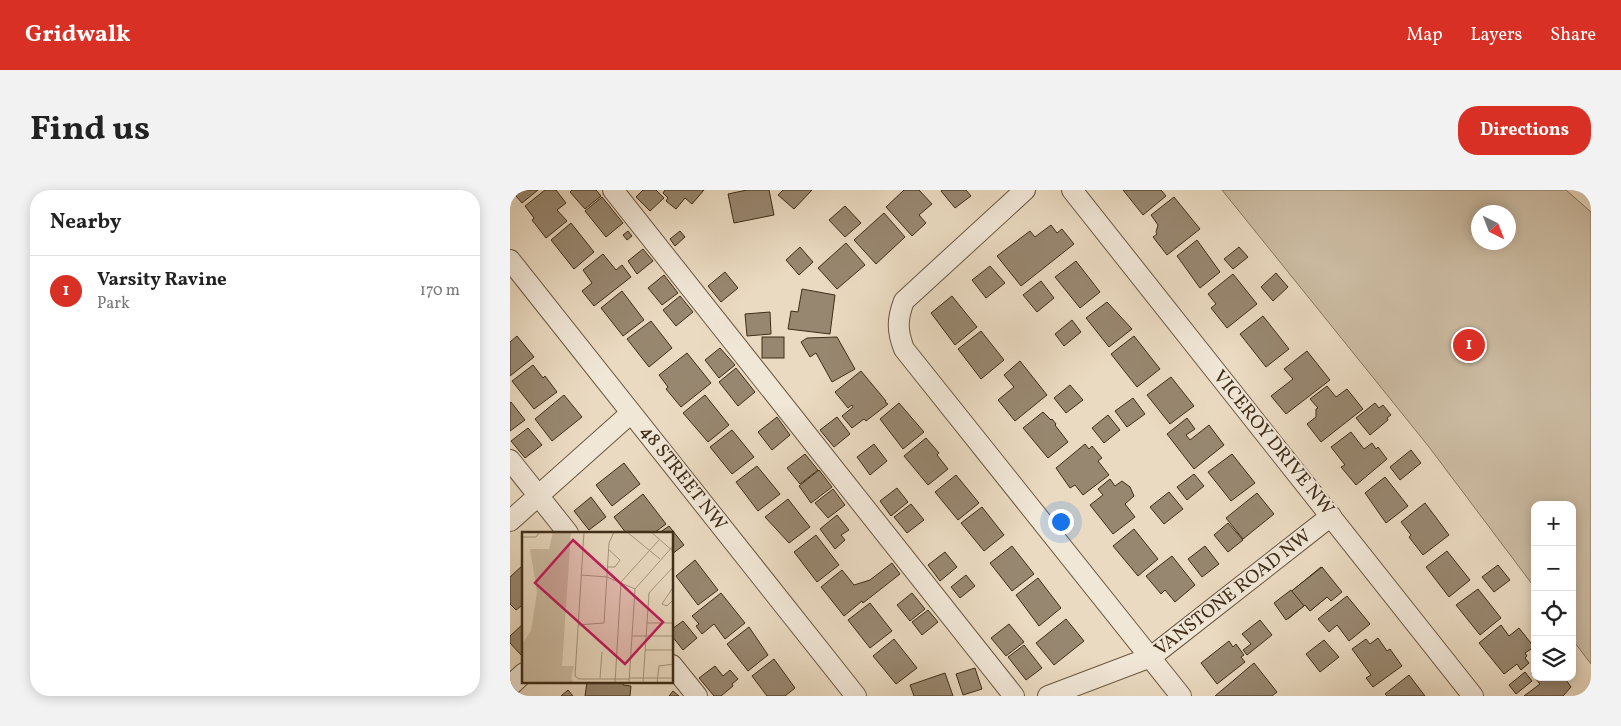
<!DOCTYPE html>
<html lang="en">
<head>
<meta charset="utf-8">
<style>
  body { margin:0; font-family:Vollkorn,serif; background:#f2f2f2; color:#222 }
  .controls { position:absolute; right:15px; bottom:15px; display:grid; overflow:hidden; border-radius:10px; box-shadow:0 2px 12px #0003 }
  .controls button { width:45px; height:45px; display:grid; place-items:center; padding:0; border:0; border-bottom:1px solid #e0e0e0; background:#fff; color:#222; font:25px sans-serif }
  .compass { position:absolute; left:961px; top:15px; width:45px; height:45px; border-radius:50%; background:#fff; box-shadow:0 2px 12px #0003; rotate:138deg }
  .you { position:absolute; left:550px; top:331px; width:18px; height:18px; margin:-12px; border:4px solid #fff; border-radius:50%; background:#1a73e8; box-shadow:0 0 0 8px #1a73e833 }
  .badge { display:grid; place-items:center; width:32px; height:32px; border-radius:50%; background:#d93025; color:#fff; font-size:16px; font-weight:700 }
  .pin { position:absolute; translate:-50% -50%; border:2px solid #fff; box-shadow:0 1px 5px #0006 }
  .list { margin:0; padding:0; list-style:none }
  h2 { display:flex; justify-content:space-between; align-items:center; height:65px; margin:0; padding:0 20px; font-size:21px }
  h2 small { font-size:16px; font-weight:400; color:#767676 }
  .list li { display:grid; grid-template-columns:32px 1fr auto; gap:15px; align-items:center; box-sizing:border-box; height:70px; padding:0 20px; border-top:1px solid #e0e0e0 }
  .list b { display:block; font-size:19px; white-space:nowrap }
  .list p { margin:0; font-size:16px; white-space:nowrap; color:#767676 }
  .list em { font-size:16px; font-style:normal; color:#767676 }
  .icon { flex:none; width:28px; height:28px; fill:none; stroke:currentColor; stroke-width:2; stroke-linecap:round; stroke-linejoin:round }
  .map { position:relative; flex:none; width:1081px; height:506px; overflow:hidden; border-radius:20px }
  header { display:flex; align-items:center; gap:30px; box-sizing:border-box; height:70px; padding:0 25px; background:#d93025; color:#fff }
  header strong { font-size:24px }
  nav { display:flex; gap:28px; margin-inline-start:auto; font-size:18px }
  .intro { display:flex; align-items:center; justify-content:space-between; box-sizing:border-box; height:120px; padding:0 30px }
  h1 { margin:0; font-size:35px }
  .button { padding:12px 22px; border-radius:20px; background:#d93025; color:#fff; font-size:18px; font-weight:700 }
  main { display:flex; gap:30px; padding:0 30px }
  aside { flex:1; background:#fff; border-radius:20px; box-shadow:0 2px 12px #0003 }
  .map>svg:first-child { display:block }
  .green { fill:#cdbda4; stroke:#86755e; fill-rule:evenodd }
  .building { fill:#988770; stroke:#3f2d18 }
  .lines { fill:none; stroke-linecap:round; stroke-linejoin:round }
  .minor-casing { stroke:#6a5842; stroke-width:22 }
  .minor { stroke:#f1e7d7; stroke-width:20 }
  .labels { text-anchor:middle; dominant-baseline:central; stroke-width:4; stroke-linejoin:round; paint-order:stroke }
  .street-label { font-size:19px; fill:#3f2d18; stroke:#f1e7d7 }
  .inset-road { fill:none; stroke:#a6957d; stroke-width:1 }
  .view { fill:#c2185b; fill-opacity:0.15; stroke:#c2185b; stroke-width:2.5 }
  .inset-edge { fill:none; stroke:#3f2d18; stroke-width:2.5 }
</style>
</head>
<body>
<header>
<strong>Gridwalk</strong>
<nav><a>Map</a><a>Layers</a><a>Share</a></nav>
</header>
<div class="intro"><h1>Find us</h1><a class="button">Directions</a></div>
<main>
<aside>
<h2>Nearby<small></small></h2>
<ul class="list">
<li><span class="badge">1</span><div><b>Varsity Ravine</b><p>Park</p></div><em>170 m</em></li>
</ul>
</aside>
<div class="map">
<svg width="1081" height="506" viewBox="0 0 1081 506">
  <rect width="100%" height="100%" fill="#eadac1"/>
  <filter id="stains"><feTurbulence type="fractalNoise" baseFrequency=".004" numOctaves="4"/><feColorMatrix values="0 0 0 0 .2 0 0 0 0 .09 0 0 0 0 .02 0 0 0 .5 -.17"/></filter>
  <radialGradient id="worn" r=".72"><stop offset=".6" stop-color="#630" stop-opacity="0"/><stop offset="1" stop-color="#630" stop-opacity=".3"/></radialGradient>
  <path class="green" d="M712,0H1056L1081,22V474L1062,449V315H1025V398L919,257ZM968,22H998V52H968Z"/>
  <g class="building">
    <path d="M1,0H28L12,13Z"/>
    <path d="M35,0H46L56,13L47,20L57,31L36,48L22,30L24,28L15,16Z"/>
    <path d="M62,0H86L91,6L75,19L60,2Z"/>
    <path d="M133,0H146L154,8L140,21L126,7Z"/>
    <path d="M155,0H194L182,14L175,8L166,19L156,11L158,8L153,3Z"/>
    <path d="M237,0H259L264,25L224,33L218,4Z"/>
    <path d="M273,0H302L284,19L268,5Z"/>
    <path d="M394,0H409L422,14L409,25L416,33L402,46L376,17Z"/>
    <path d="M432,0H456L461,6L445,18L431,1Z"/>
    <path d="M613,0H651L656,6L633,25Z"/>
    <path d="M92,7L113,33L96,47L75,21Z"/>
    <path d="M664,7L690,39L657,65L643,47L647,44L646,42L648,35L641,25Z"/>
    <path d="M335,16L351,33L335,47L319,30Z"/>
    <path d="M374,23L395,47L366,74L344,50Z"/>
    <path d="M61,33L84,62L64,79L41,50Z"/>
    <path d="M541,35L547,43L552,39L564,54L511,96L487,66L520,41L525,47Z"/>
    <path d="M118,41L122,46L117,50L113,45Z"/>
    <path d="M170,41L175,47L165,56L160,49Z"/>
    <path d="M687,50L710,82L690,98L667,66Z"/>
    <path d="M336,53L355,75L327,99L308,78Z"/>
    <path d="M290,57L303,72L289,85L276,70Z"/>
    <path d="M729,57L738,67L723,79L714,69Z"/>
    <path d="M133,59L143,71L127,84L118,71Z"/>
    <path d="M93,64L106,80L112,75L121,87L84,116L72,101L82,93L73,80Z"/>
    <path d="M566,71L590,102L570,118L545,87Z"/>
    <path d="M480,76L495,93L476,108L462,90Z"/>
    <path d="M215,82L228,98L211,112L198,96Z"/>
    <path d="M766,83L778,97L763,111L751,97Z"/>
    <path d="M723,84L747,114L717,138L701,118L706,114L698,104Z"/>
    <path d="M154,85L168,103L152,115L138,98Z"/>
    <path d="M531,91L544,108L527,122L513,105Z"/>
    <path d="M292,99L325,105L320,144L278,139L281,121L288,122Z"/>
    <path d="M112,101L134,130L113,146L91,118Z"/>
    <path d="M170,106L183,122L166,136L153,120Z"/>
    <path d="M442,106L467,137L445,155L421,123Z"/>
    <path d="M597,112L622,139L599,157L576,128Z"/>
    <path d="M260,122L261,144L237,146L235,124Z"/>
    <path d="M753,126L779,159L756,177L730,144Z"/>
    <path d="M562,130L571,142L554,156L545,144Z"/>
    <path d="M141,131L162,158L139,177L117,149Z"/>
    <path d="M471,141L494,170L471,189L448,159Z"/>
    <path d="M7,146L24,167L0,186V152Z"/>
    <path d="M624,146L650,179L627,197L601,164Z"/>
    <rect x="252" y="147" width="22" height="21"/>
    <path d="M327,147L345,179L322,192L306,163L300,167L291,152L297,148Z"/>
    <path d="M210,158L225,175L209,188L195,170Z"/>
    <path d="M797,161L820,190L776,224L761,206L783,189L774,179Z"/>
    <path d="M177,163L201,193L171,217L156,199L158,197L149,185Z"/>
    <path d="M510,171L537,205L505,231L488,210L504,197L494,185Z"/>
    <path d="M23,175L33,188L35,186L47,202L24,219L2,191Z"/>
    <path d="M226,178L245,202L228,216L209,192Z"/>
    <path d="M351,181L376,211L375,212L378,214L356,231L354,229L342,238L332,226L343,217L342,215L338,218L325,202Z"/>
    <path d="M661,187L684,216L660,234L637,205Z"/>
    <path d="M560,195L573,210L556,223L544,208Z"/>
    <path d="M817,196L826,207L837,199L853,219L811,252L797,234L806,227V219L808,218L800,209Z"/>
    <path d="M54,205L72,227L42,251L25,229Z"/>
    <path d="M195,205L219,235L198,252L173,223Z"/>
    <path d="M623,208L635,224L617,237L605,221Z"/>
    <path d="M1,212L15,230L0,241V213Z"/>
    <path d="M389,213L414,242L393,259L370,229Z"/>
    <path d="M865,213L869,218L873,215L881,225L877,228L878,230L860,245L846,228Z"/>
    <path d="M533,222L541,230L542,229L546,234L545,235L558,252L538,268L513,238Z"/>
    <path d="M598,225L610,240L594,253L582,238Z"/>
    <path d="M267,227L280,245L262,260L248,242Z"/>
    <path d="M327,227L340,244L324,257L310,240Z"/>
    <path d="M677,228L685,239L676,245L680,250L699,235L714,255L684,279L657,244Z"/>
    <path d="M18,238L32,255L15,268L1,251Z"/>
    <path d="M222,240L244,267L222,284L200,257Z"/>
    <path d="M841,242L854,259L862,253L866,259L868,257L877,269L846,295L831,277L835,275L821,257Z"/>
    <path d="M416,248L429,263L427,265L438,279L418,295L394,266Z"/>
    <path d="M364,254L377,271L360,285L347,267Z"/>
    <path d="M575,254L579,259L582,256L592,268L588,271L599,285L573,305L565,295L560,298L546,278Z"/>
    <path d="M901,260L911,273L890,290L880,277Z"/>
    <path d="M295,264L308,280L290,294L277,278Z"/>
    <path d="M722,264L745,293L721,311L698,282Z"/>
    <path d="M114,273L130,294L102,316L86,295Z"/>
    <path d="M247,276L270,304L248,321L226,292Z"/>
    <path d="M309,280L322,297L301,313L289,296Z"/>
    <path d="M684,284L694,296L677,310L667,297Z"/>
    <path d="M446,285L469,313L448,330L425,302Z"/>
    <path d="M875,287L898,316L876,333L855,303Z"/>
    <path d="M600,289L605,296L612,291L620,297L624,306L615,314L625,327L603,344L580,315L593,305L588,299Z"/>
    <path d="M387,298L398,312L381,326L370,311Z"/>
    <path d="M323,299L335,315L318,328L305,313Z"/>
    <path d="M659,302L673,319L654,334L640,317Z"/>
    <path d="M747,303L764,324L733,349L716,328Z"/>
    <path d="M133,304L156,334L144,343H116L104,327Z"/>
    <path d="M81,307L96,327L79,340L64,321Z"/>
    <path d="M278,309L300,337L279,353L255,327Z"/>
    <path d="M915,313L939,345L913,365L899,347L901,345L891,332Z"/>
    <path d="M401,314L414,330L397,343L384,327Z"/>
    <path d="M472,317L494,345L474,361L451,333Z"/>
    <path d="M327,325L339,340L331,345L335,350L325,359L310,339Z"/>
    <path d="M718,333L733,350L718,362L704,345Z"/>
    <path d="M159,336L174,355L162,364V343H149Z"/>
    <path d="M624,339L648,369L628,386L603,356Z"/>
    <path d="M306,345L329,375L307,392L284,362Z"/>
    <path d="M502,356L524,384L502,401L480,373Z"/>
    <path d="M695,356L709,374L692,387L678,369Z"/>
    <path d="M937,361L960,390L939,407L916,377Z"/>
    <path d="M435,362L447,377L430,391L418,375Z"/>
    <path d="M662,366L685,395L665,412L655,400L651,404L636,386Z"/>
    <path d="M185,370L208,400L188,415L166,386Z"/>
    <path d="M382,373L390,384L353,413L352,411L334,426L311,397L332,380L344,395L360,390Z"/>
    <path d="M13,375L14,414L6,420L0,414V387Z"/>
    <path d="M988,375L1000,390L984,402L972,387Z"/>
    <path d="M811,377L828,398L800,421L783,400Z"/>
    <path d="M812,377L832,402L821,411L817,407L800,421L795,415L778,429L765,414Z"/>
    <path d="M456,385L465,396L450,408L441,397Z"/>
    <path d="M528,388L551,418L529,436L506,405Z"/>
    <path d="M968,399L991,428L970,445L946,415Z"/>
    <path d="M781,400L794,416L776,430L764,413Z"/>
    <path d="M211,403L235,433L215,449L204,434L192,444L186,436L189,434L182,426Z"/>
    <path d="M402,403L415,419L400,431L387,415Z"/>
    <path d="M837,406L860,434L839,451L827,435L819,442L808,429Z"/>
    <path d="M360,413L382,441L360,458L338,430Z"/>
    <path d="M418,420L428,432L412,445L402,432Z"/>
    <path d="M556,429L574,451L544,475L526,453Z"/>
    <path d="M750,430L762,445L737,465L733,460L741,454L732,444Z"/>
    <path d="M173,431L187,448L173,460L162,446V439Z"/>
    <path d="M13,434L14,464L12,466L0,453V446Z"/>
    <path d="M499,434L514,452L496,466L481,448Z"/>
    <path d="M991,435L999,446L1009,438L1024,457L1015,463L1017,466L1015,468L1019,473L1011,480L1007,474L994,484L969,453Z"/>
    <path d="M239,437L258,465L238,481L217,454Z"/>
    <path d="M868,448L877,461L880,459L892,476L863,497L856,488L861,485L842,459L856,449L860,454Z"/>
    <path d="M384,449L407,478L386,494L363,466Z"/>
    <path d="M814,450L829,467L810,482L796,464Z"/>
    <path d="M719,451L723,457L726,454L734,465L731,467L735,472L707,494L691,473Z"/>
    <path d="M514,455L532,478L516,490L498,467Z"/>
    <path d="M264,469L285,498L275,506H257L242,486Z"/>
    <path d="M744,473L767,502L762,506H705Z"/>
    <path d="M205,476L213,486L220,480L228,489L222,494L223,496L211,506H204L189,488Z"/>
    <path d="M465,478L472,499L453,505L446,484Z"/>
    <path d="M1025,480V487H1045L1047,490L1054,487L1061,497L1053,506H1014L1030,494L1021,483Z"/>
    <path d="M1015,482L1022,491L1006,504L999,495Z"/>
    <path d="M435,483L443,506H404L400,495Z"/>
    <path d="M899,485L915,506H877L875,504Z"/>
    <path d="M77,492H113V495L121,496L120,506H75Z"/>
    <path d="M58,500L63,506H51Z"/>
    <path d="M163,501L169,506H159Z"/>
  </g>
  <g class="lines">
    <g class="minor-casing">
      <g id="minor">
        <path d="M103,0L504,506"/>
        <path d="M515,0L394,111C387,129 387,141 394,159L671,506"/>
        <path d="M562,0L963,506"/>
        <path d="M0,70L346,506"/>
        <path d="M0,270L58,343"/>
        <path d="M0,331L121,223"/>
        <path d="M162,475L187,506"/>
        <path d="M0,496L14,483"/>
        <path d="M538,506L641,467L821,326"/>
      </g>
    </g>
    <use href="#minor" class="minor"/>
  </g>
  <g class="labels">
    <g class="street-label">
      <text transform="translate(763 253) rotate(51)">VICEROY DRIVE NW</text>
      <text transform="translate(173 288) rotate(52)">48 STREET NW</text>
      <text transform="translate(723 403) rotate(-38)">VANSTONE ROAD NW</text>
    </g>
  </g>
  <g transform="translate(12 342)">
    <rect width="151" height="151" fill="#eadac1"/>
    <path d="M31,0H49L40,134H52L49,146L52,151H0V112L9,99L15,60L8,17H27Z" fill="#cdbda4"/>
    <path class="inset-road" d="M62,0L53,144L57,147H107M105,0L138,27M129,0L152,20M0,5H14L18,0M85,35H93L98,28L86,17M59,43L85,45L113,57M152,54L140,72L145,74L152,67M125,91H152M56,93L82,91L87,11L92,0M110,104H152M123,118H152M78,146L80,120M108,146H152M93,151L99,50L137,8M107,151L113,57L152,13M121,151L127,61L152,34M135,151L137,134L152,132"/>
    <path class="view" d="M51,8L141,90L103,132L13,51Z"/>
    <rect width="151" height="151" class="inset-edge"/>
  </g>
  <rect width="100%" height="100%" filter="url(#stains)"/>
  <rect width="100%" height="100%" fill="url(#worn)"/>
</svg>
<div class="controls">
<button>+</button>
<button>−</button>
<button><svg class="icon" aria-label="locate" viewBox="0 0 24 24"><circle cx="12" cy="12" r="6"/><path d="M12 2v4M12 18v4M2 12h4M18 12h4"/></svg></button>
<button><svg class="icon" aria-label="layers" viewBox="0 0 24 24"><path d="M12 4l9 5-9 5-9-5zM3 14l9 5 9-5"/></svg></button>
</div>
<svg class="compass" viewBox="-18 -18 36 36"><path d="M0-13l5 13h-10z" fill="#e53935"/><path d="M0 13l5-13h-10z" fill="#767676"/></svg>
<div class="you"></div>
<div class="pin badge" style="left:959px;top:155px">1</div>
</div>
</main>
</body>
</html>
